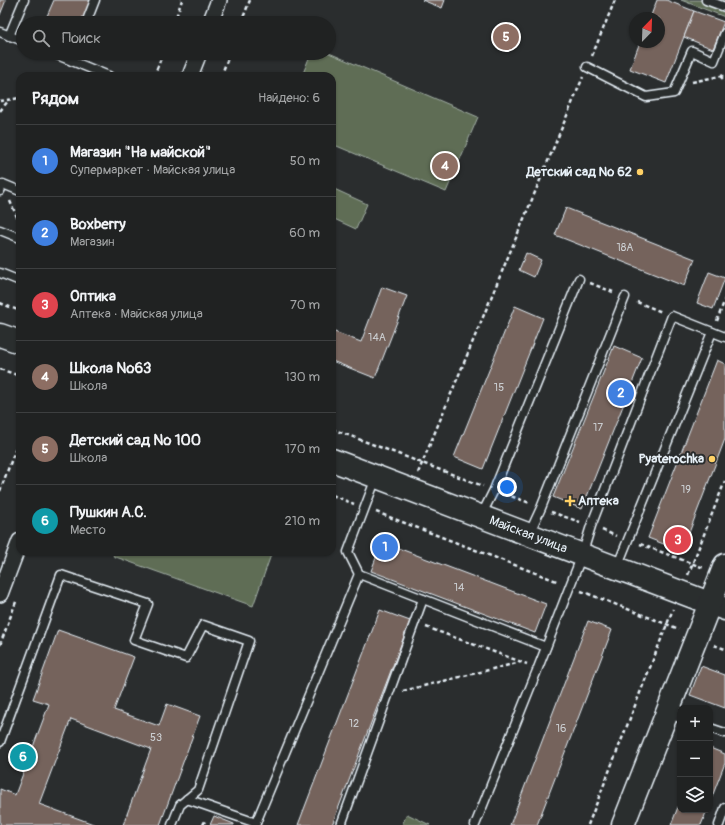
<!DOCTYPE html>
<html lang="ru">
<head>
<meta charset="utf-8">
<style>
  body { margin:0; font-family:Pangolin,sans-serif; background:#282a2a; color:#f1f3f6 }
  .controls { position:absolute; right:12px; bottom:12px; display:grid; overflow:hidden; border-radius:8px; box-shadow:0 1px 3px #0004 }
  .controls button { width:36px; height:36px; display:grid; place-items:center; padding:0; border:0; border-bottom:1px solid #3d3f40; background:#202222; color:#f1f3f6; font:20px sans-serif }
  .compass { position:absolute; left:629px; top:12px; width:36px; height:36px; border-radius:50%; background:#202222; box-shadow:0 1px 3px #0004; rotate:23deg }
  .you { position:absolute; left:507px; top:487px; width:14px; height:14px; margin:-10px; border:3px solid #fff; border-radius:50%; background:#1a73e8; box-shadow:0 0 0 6px #1a73e833 }
  .badge { display:grid; place-items:center; width:26px; height:26px; border-radius:50%; background:#ea580c; color:#fff; font-size:13px; font-weight:700 }
  .pin { position:absolute; translate:-50% -50%; border:2px solid #fff; box-shadow:0 1px 4px #0006 }
  .list { margin:0; padding:0; list-style:none }
  h2 { display:flex; justify-content:space-between; align-items:center; height:52px; margin:0; padding:0 16px; font-size:17px }
  h2 small { font-size:13px; font-weight:400; color:#a2a4a5 }
  .list li { display:grid; grid-template-columns:26px 1fr auto; gap:12px; align-items:center; box-sizing:border-box; height:72px; padding:0 16px; border-top:1px solid #3d3f40 }
  .list b { display:block; font-size:15px; white-space:nowrap }
  .list p { margin:0; font-size:13px; white-space:nowrap; color:#a2a4a5 }
  .list em { font-size:13px; font-style:normal; color:#a2a4a5 }
  .icon { flex:none; width:22px; height:22px; fill:none; stroke:currentColor; stroke-width:2; stroke-linecap:round; stroke-linejoin:round }
  .map { position:relative; flex:none; width:725px; height:825px; overflow:hidden }
  .search { position:absolute; background:#202222; box-shadow:0 1px 3px #0004; left:16px; top:16px; width:320px; height:44px; display:flex; align-items:center; gap:10px; box-sizing:border-box; padding:0 14px; border-radius:22px; color:#a2a4a5; font-size:15px }
  .panel { position:absolute; background:#202222; box-shadow:0 1px 3px #0004; left:16px; top:72px; width:320px; height:484px; border-radius:12px }
  .map>svg:first-child { display:block }
  .green { fill:#5e6d55; stroke:#a3afa6 }
  .building { fill:#74635c; stroke:#e8f1f8 }
  .lines { fill:none; stroke-linecap:round; stroke-linejoin:round }
  .lane-casing { stroke:#e8f1f8; stroke-width:11 }
  .street-casing { stroke:#e8f1f8; stroke-width:18 }
  .secondary-casing { stroke:#e8f1f8; stroke-width:25 }
  .path { stroke:#e8f1f8; stroke-width:2.5; stroke-dasharray:4 3; stroke-linecap:butt }
  .lane { stroke:#2a2d2e; stroke-width:8 }
  .street { stroke:#2a2d2e; stroke-width:15 }
  .secondary { stroke:#2a2d2e; stroke-width:22 }
  .poi-dot { fill:#ffd166; stroke:#2a2d2e; stroke-width:1.5 }
  .labels { text-anchor:middle; dominant-baseline:central; stroke-width:4; stroke-linejoin:round; paint-order:stroke }
  .number-label { font-size:11px; fill:#cbced1 }
  .poi-label { font-size:13px; font-weight:bold; fill:#e8f1f8; stroke:#2a2d2e; text-anchor:end }
  .street-label { font-size:13px; fill:#e8f1f8; stroke:#2a2d2e }
</style>
</head>
<body>
<div class="map">
<svg width="725" height="825" viewBox="0 0 725 825">
  <rect width="100%" height="100%" fill="#2a2d2e"/>
  <filter id="ink" filterUnits="userSpaceOnUse"><feTurbulence type="fractalNoise" baseFrequency=".025" numOctaves="2"/><feDisplacementMap in="SourceGraphic" scale="8" xChannelSelector="R" yChannelSelector="G"/><feConvolveMatrix kernelMatrix="1 2 1 2 8 2 1 2 1" color-interpolation-filters="sRGB"/></filter>
  <g filter="url(#ink)">
    <g class="green">
      <path d="M681,0H725V17Z"/>
      <path d="M311,53H329L478,117L446,192L332,144V76H302Z"/>
      <path d="M332,188L367,204L356,229L332,218Z"/>
      <path d="M115,552H272L253,606L113,556Z"/>
      <path d="M407,814L430,825H402Z"/>
    </g>
    <g class="building">
      <path d="M0,0H6L0,15Z"/>
      <path d="M54,0H92L83,23H44Z"/>
      <path d="M422,0H445L442,8Z"/>
      <path d="M657,0H666L694,11L666,83L630,69L640,42H659V18H650Z"/>
      <path d="M694,11L724,22L713,49L684,37Z"/>
      <path d="M566,208L695,259L684,286L555,235Z"/>
      <path d="M526,253L541,260L534,277L519,270Z"/>
      <path d="M709,272L725,278L713,309L697,303Z"/>
      <path d="M382,287L407,296L375,378L332,361V331L361,342Z"/>
      <path d="M515,306L543,318L483,469L454,457Z"/>
      <path d="M614,346L642,358L582,509L553,497Z"/>
      <path d="M717,360L725,364V439L682,551L648,538Z"/>
      <path d="M382,542L546,604L535,633L371,571Z"/>
      <path d="M380,610L410,621L332,825H298Z"/>
      <path d="M588,621L612,630L537,825H510Z"/>
      <path d="M58,630L134,657L114,710L159,726L167,704L200,716L160,825H123L151,749L71,719L39,804L96,825H0V789L15,795L49,704L33,699Z"/>
      <path d="M701,666L725,675V708L690,695Z"/>
      <path d="M710,748L725,754V763L710,802Z"/>
      <path d="M680,802V810H707L701,825H671Z"/>
      <path d="M214,816L234,824V825H210Z"/>
    </g>
    <g class="lines">
      <g class="lane-casing">
        <g id="lane">
          <path d="M706,0L725,7"/>
          <path d="M86,23L95,0"/>
          <path d="M0,32L23,41"/>
          <path d="M9,36L24,0"/>
          <path d="M52,53L72,61L75,53"/>
          <path d="M72,61L109,76"/>
          <path d="M587,67L646,97L674,93L692,51L714,61L725,33"/>
          <path d="M0,191L3,184L20,191"/>
          <path d="M0,230L20,238"/>
          <path d="M0,273L20,281"/>
          <path d="M376,478L348,552L359,574L546,647"/>
          <path d="M481,516L494,490L579,279"/>
          <path d="M529,534L541,508L625,297"/>
          <path d="M617,567L712,332"/>
          <path d="M667,712L680,718"/>
          <path d="M710,728L725,733"/>
          <path d="M0,742L61,575L148,604L134,640L186,658L203,625L249,641L198,790L180,805L172,825"/>
          <path d="M187,799L256,823"/>
          <path d="M255,825L359,574"/>
          <path d="M341,825L423,599"/>
          <path d="M475,825L538,668L582,555L591,526L672,316L725,337"/>
          <path d="M719,825L725,808"/>
        </g>
      </g>
      <g class="street-casing">
        <g id="street">
          <path d="M210,23L219,0"/>
          <path d="M190,76L199,53"/>
          <path d="M0,594L20,541"/>
        </g>
      </g>
      <g class="secondary-casing">
        <g id="secondary">
          <path d="M0,335L20,342"/>
          <path id="s1" d="M332,460L725,609"/>
          <path d="M623,825L725,565"/>
        </g>
      </g>
      <g class="path">
        <path d="M174,23L182,0"/>
        <path d="M241,23L250,0"/>
        <path d="M592,56L615,0"/>
        <path d="M154,76L163,53"/>
        <path d="M221,76L230,53"/>
        <path d="M720,76L725,81"/>
        <path d="M692,82L725,75"/>
        <path d="M0,101L20,98"/>
        <path d="M0,111L8,101"/>
        <path d="M10,201L20,224"/>
        <path d="M590,283L613,292"/>
        <path d="M637,302L662,312"/>
        <path d="M0,303L20,311"/>
        <path d="M717,321L725,299"/>
        <path d="M0,369L20,376"/>
        <path d="M332,429L483,486"/>
        <path d="M418,473L583,77"/>
        <path d="M0,491L20,437"/>
        <path d="M505,494L530,503"/>
        <path d="M332,495L354,504"/>
        <path d="M376,512L559,582"/>
        <path d="M551,512L580,522"/>
        <path d="M602,530L616,536"/>
        <path d="M640,544L704,568"/>
        <path d="M688,575L725,481"/>
        <path d="M581,591L679,629"/>
        <path d="M426,627L527,664"/>
        <path d="M0,645L17,599"/>
        <path d="M714,645L725,649"/>
        <path d="M403,691L521,662"/>
        <path d="M203,825L206,819"/>
        <path d="M588,825L673,609"/>
      </g>
      <use href="#lane" class="lane"/>
      <use href="#street" class="street"/>
      <use href="#secondary" class="secondary"/>
    </g>
  </g>
  <g class="poi-dot">
    <circle cx="640" cy="172" r="4"/>
    <circle cx="712" cy="459" r="4"/>
    <path d="M568 495h4v4h4v4h-4v4h-4v-4h-4v-4h4z"/>
  </g>
  <g class="labels">
    <g class="number-label">
      <text x="625" y="247">18А</text>
      <text x="377" y="337">14А</text>
      <text x="499" y="387">15</text>
      <text x="598" y="427">17</text>
      <text x="686" y="489">19</text>
      <text x="459" y="587">14</text>
      <text x="354" y="723">12</text>
      <text x="561" y="728">16</text>
      <text x="156" y="737">53</text>
    </g>
    <g class="poi-label">
      <text x="632" y="172">Детский сад № 62</text>
      <text x="704" y="459">Pyaterochka</text>
      <text x="578" y="501" text-anchor="start">Аптека</text>
    </g>
    <g class="street-label">
      <text stroke="none"><textPath href="#s1" startOffset="210">Майская улица</textPath></text>
    </g>
  </g>
</svg>
<div class="controls">
<button>+</button>
<button>−</button>
<button><svg class="icon" aria-label="layers" viewBox="0 0 24 24"><path d="M12 4l9 5-9 5-9-5zM3 14l9 5 9-5"/></svg></button>
</div>
<svg class="compass" viewBox="-18 -18 36 36"><path d="M0-13l5 13h-10z" fill="#e53935"/><path d="M0 13l5-13h-10z" fill="#a2a4a5"/></svg>
<div class="you"></div>
<div class="pin badge" style="left:385px;top:547px;background:#3f7fe0">1</div>
<div class="pin badge" style="left:621px;top:393px;background:#3f7fe0">2</div>
<div class="pin badge" style="left:678px;top:540px;background:#e0444e">3</div>
<div class="pin badge" style="left:445px;top:166px;background:#8d6e63">4</div>
<div class="pin badge" style="left:506px;top:37px;background:#8d6e63">5</div>
<div class="pin badge" style="left:23px;top:757px;background:#0f9aa8">6</div>
<div class="search"><svg class="icon" aria-label="search" viewBox="0 0 24 24"><circle cx="10" cy="10" r="6"/><path d="M15 15l6 6"/></svg>Поиск</div>
<section class="panel">
<h2>Рядом<small>Найдено: 6</small></h2>
<ul class="list">
<li><span class="badge" style="background:#3f7fe0">1</span><div><b>Магазин &quot;На майской&quot;</b><p>Супермаркет · Майская улица</p></div><em>50 m</em></li>
<li><span class="badge" style="background:#3f7fe0">2</span><div><b>Boxberry</b><p>Магазин</p></div><em>60 m</em></li>
<li><span class="badge" style="background:#e0444e">3</span><div><b>Оптика</b><p>Аптека · Майская улица</p></div><em>70 m</em></li>
<li><span class="badge" style="background:#8d6e63">4</span><div><b>Школа №63</b><p>Школа</p></div><em>130 m</em></li>
<li><span class="badge" style="background:#8d6e63">5</span><div><b>Детский сад № 100</b><p>Школа</p></div><em>170 m</em></li>
<li><span class="badge" style="background:#0f9aa8">6</span><div><b>Пушкин А.С.</b><p>Место</p></div><em>210 m</em></li>
</ul>
</section>
</div>
</body>
</html>
